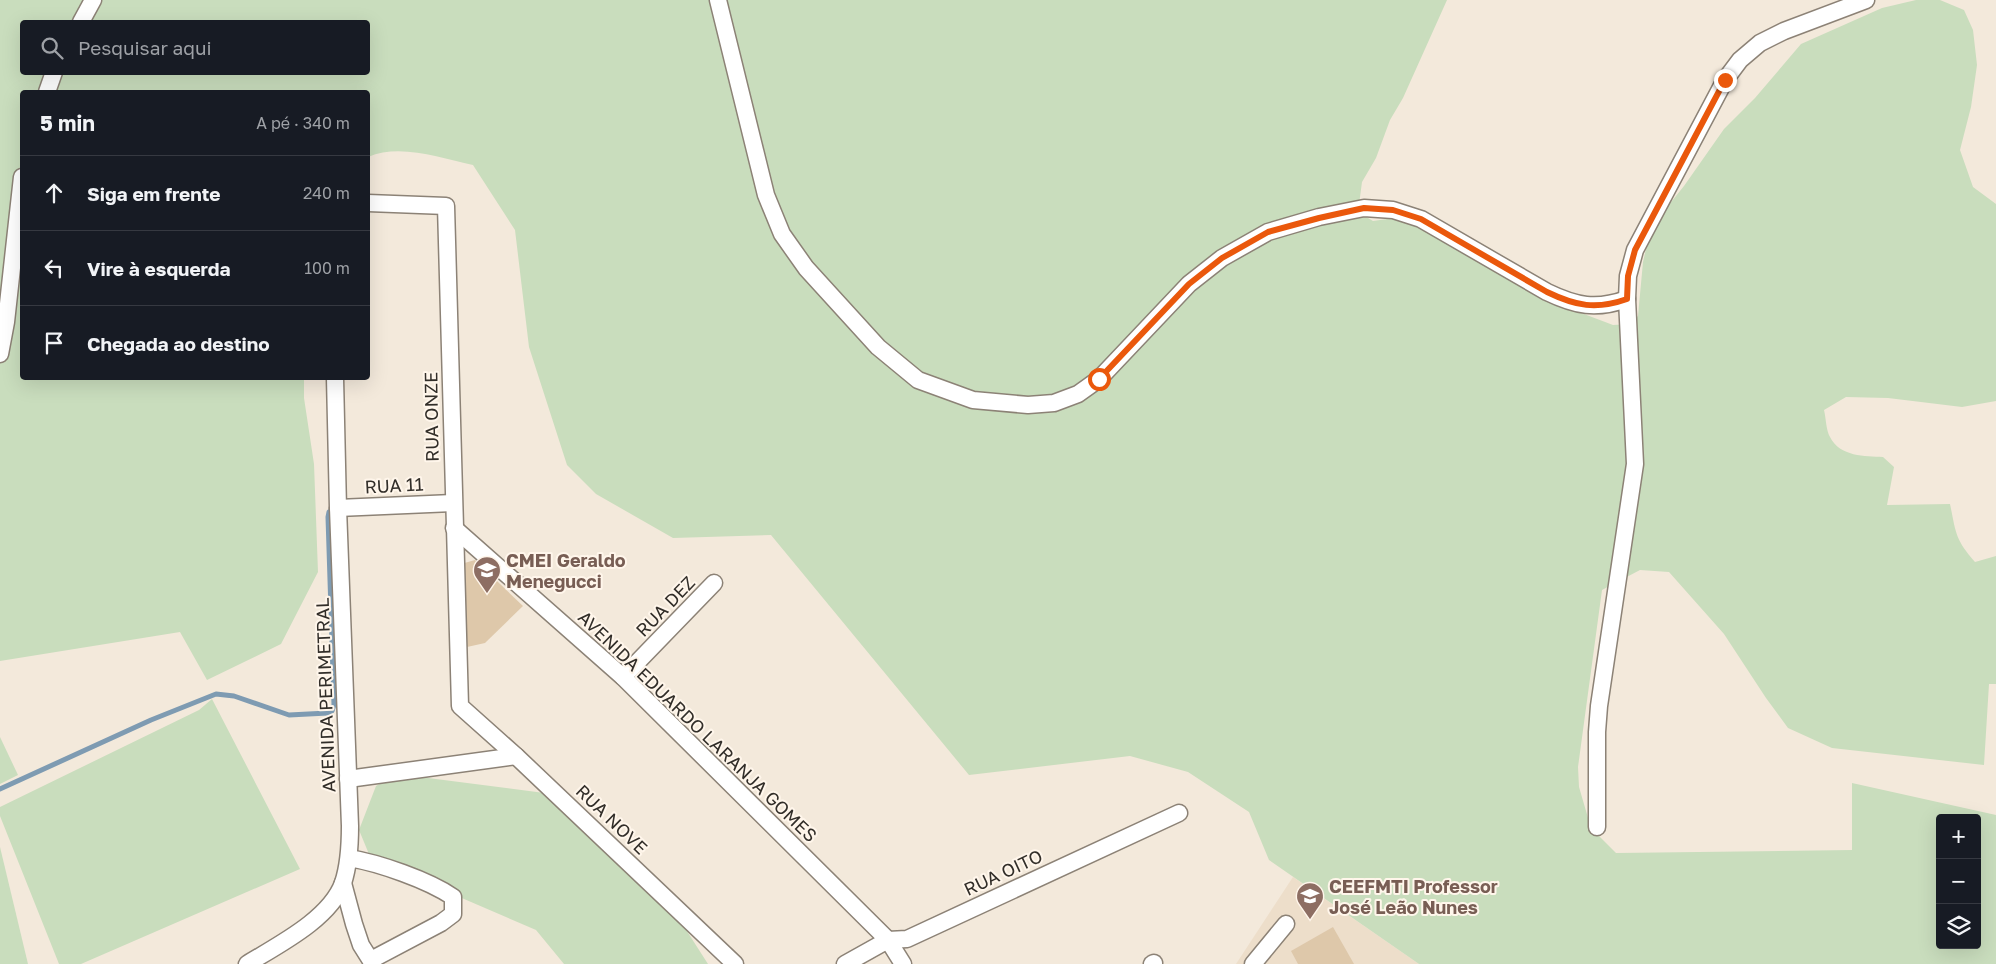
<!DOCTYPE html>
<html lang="pt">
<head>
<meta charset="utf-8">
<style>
  body { margin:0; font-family:"Golos Text",sans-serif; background:#20242c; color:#f1f3f6 }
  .controls { position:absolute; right:15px; bottom:15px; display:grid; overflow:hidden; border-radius:5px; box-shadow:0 5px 20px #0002 }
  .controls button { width:45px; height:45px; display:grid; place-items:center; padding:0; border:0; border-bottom:1px solid #363941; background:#171b24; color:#f1f3f6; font:25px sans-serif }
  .stop { position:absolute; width:15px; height:15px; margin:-11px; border:4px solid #ea580c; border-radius:50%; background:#fff }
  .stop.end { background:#ea580c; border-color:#fff; box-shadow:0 1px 5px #0008 }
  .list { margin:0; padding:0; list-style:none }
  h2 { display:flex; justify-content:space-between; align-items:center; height:65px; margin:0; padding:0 20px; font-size:21px }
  h2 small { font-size:16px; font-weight:400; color:#9ea1a6 }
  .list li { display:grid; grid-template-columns:32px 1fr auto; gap:15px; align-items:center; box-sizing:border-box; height:75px; padding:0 20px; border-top:1px solid #363941 }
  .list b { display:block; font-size:19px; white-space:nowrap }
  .list em { font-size:16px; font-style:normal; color:#9ea1a6 }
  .icon { flex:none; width:28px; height:28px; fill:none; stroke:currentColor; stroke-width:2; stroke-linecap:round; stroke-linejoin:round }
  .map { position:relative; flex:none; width:1996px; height:964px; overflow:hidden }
  .search { position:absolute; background:#171b24; box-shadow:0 5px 20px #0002; left:20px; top:20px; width:350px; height:55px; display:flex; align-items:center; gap:12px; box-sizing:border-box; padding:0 18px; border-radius:5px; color:#9ea1a6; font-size:19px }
  .panel { position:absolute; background:#171b24; box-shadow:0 5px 20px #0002; left:20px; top:90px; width:350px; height:290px; border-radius:5px }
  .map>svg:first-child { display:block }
  .built { fill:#eddeca }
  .green { fill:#c9ddbd; fill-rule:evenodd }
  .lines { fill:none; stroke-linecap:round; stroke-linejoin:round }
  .stream { stroke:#7e9bb2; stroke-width:5 }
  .building { fill:#dec8aa }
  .minor-casing { stroke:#8c8276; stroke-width:19 }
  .minor { stroke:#fff; stroke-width:16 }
  .route { stroke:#ea580c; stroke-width:6 }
  .labels { text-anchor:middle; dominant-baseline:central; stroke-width:4; stroke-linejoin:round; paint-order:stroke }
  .street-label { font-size:18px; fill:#322e29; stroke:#fff6eb }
  .education-label { font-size:18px; font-weight:bold; fill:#785e54; stroke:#fff6eb; text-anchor:start }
</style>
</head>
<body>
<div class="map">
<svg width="1996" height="964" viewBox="0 0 1996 964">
  <rect width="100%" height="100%" fill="#f3e9db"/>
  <path class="built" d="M1293,877L1419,964H1236Z"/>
  <g class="green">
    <path d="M0,0H1447L1403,98L1390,120L1376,158L1362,182L1358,212L1373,221L1408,216L1576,311L1613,325L1630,324L1638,316L1643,262L1651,227L1684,186L1724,129L1755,98L1801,44L1882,8L1916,0H1940L1964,10L1973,30L1977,65L1971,107L1960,150L1973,187L1996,204V401L1962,407L1888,398L1846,397L1824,410C1826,418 1826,430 1830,437C1840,457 1865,456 1883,457L1894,467L1887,505L1950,504C1956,533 1955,539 1975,562L1996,556V684H1989L1984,765L1832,748L1788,728L1766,698L1724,634L1669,572L1640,570L1602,590L1578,767L1579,787L1591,828L1616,853L1852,850V783L1996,815V964H1419L1269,860L1249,812L1188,772L1130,756L969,775L771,535L673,538L596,494L567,465L529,347L515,230L473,165C440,158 400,143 368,157V92H22V378H304V398L314,464L318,572L281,644L207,680L180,632L0,661ZM22,22H368V72H22ZM1940,818H1977V945H1940Z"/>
    <path d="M212,699L300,869L81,964H59L0,816V807L199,710Z"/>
    <path d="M0,737L18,775L0,784Z"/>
    <path d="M397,774L552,794L683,925L708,964H564L536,930L371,859L359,830L376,786Z"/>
    <path d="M0,847L28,964H0Z"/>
  </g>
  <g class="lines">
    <path class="stream" d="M0,789L151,720L216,694L234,696L289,715L328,713L332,711L334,705L328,517L329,512L334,509"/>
  </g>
  <g class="building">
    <path d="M475,560L523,606L485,643L467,647L461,564Z"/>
    <path d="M1333,927L1354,964H1298L1291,951Z"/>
  </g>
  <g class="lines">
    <g class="minor-casing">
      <g id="minor">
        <path d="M718,0L766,195L782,234L806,268L878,347L918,380L973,400L1028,405L1054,403L1078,394L1099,379L1189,284L1222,258L1268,232L1319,217L1364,208L1393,210L1421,219L1547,292C1576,306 1596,310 1627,299"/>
        <path d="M81,22L93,0"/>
        <path d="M47,92L54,72"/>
        <path d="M368,203L446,206L460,706L516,756L735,964"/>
        <path d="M0,354L6,322L22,177"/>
        <path d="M338,508L453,503"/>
        <path d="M454,528L623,677L888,940L903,964"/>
        <path d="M623,677L714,583"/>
        <path d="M348,779L516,756"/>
        <path d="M1597,827V732L1599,706L1635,464L1627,299L1628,276L1635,250L1725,80L1740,60L1760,43L1784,31L1866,0"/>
        <path d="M349,858C379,863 428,880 453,897V914L441,923L371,960"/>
        <path d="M343,883L354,924L361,945L373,964"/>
        <path d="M247,964C278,945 330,919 343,883C349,865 350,845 350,826L338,508L335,378"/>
        <path d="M845,964L888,940L907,939L1179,813"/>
        <path d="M1152,964L1154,963"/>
        <path d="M1253,964L1286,924"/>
      </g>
    </g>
    <use href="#minor" class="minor"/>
  </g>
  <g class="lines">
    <path class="route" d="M1099,379L1189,284L1222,258L1268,232L1319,218L1364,208L1393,210L1421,219L1547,292C1576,306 1596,310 1627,299L1628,276L1635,250L1725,80"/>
  </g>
  <defs>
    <g id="school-pin" transform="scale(1.4375)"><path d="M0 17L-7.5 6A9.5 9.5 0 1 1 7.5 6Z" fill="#8d6e63" stroke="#fff6eb"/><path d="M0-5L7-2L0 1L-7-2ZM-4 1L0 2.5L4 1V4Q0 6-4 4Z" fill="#fff"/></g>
  </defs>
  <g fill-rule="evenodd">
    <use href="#school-pin" x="487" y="570"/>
    <use href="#school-pin" x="1310" y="896"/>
  </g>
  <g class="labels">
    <g class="street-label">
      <text transform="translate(431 417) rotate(-91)">RUA ONZE</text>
      <text transform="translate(394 485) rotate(-3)">RUA 11</text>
      <text transform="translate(665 606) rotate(-46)">RUA DEZ</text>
      <text transform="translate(325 695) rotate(-92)">AVENIDA PERIMETRAL</text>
      <text transform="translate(698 726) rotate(44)">AVENIDA EDUARDO LARANJA GOMES</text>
      <text transform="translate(612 819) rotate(44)">RUA NOVE</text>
      <text transform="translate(1003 872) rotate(-25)">RUA OITO</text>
    </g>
    <g class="education-label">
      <text x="506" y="560">CMEI Geraldo<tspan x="506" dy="21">Menegucci</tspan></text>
      <text x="1329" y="886">CEEFMTI Professor<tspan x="1329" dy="21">José Leão Nunes</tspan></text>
    </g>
  </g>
</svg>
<div class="controls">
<button>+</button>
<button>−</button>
<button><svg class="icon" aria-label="layers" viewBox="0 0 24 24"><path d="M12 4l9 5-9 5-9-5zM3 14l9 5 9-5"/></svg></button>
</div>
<div class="stop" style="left:1099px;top:379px"></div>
<div class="stop end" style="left:1725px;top:80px"></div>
<div class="search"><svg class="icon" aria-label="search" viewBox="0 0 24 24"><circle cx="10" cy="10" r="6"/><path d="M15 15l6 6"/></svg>Pesquisar aqui</div>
<section class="panel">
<h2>5 min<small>A pé · 340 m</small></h2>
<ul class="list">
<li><svg class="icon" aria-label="ahead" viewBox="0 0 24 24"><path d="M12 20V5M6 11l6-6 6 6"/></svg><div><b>Siga em frente</b></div><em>240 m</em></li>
<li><svg class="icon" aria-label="left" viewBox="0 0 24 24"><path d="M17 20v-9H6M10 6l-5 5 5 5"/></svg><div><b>Vire à esquerda</b></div><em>100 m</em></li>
<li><svg class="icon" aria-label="arrive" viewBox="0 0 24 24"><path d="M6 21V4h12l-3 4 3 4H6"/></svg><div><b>Chegada ao destino</b></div></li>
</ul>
</section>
</div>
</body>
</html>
